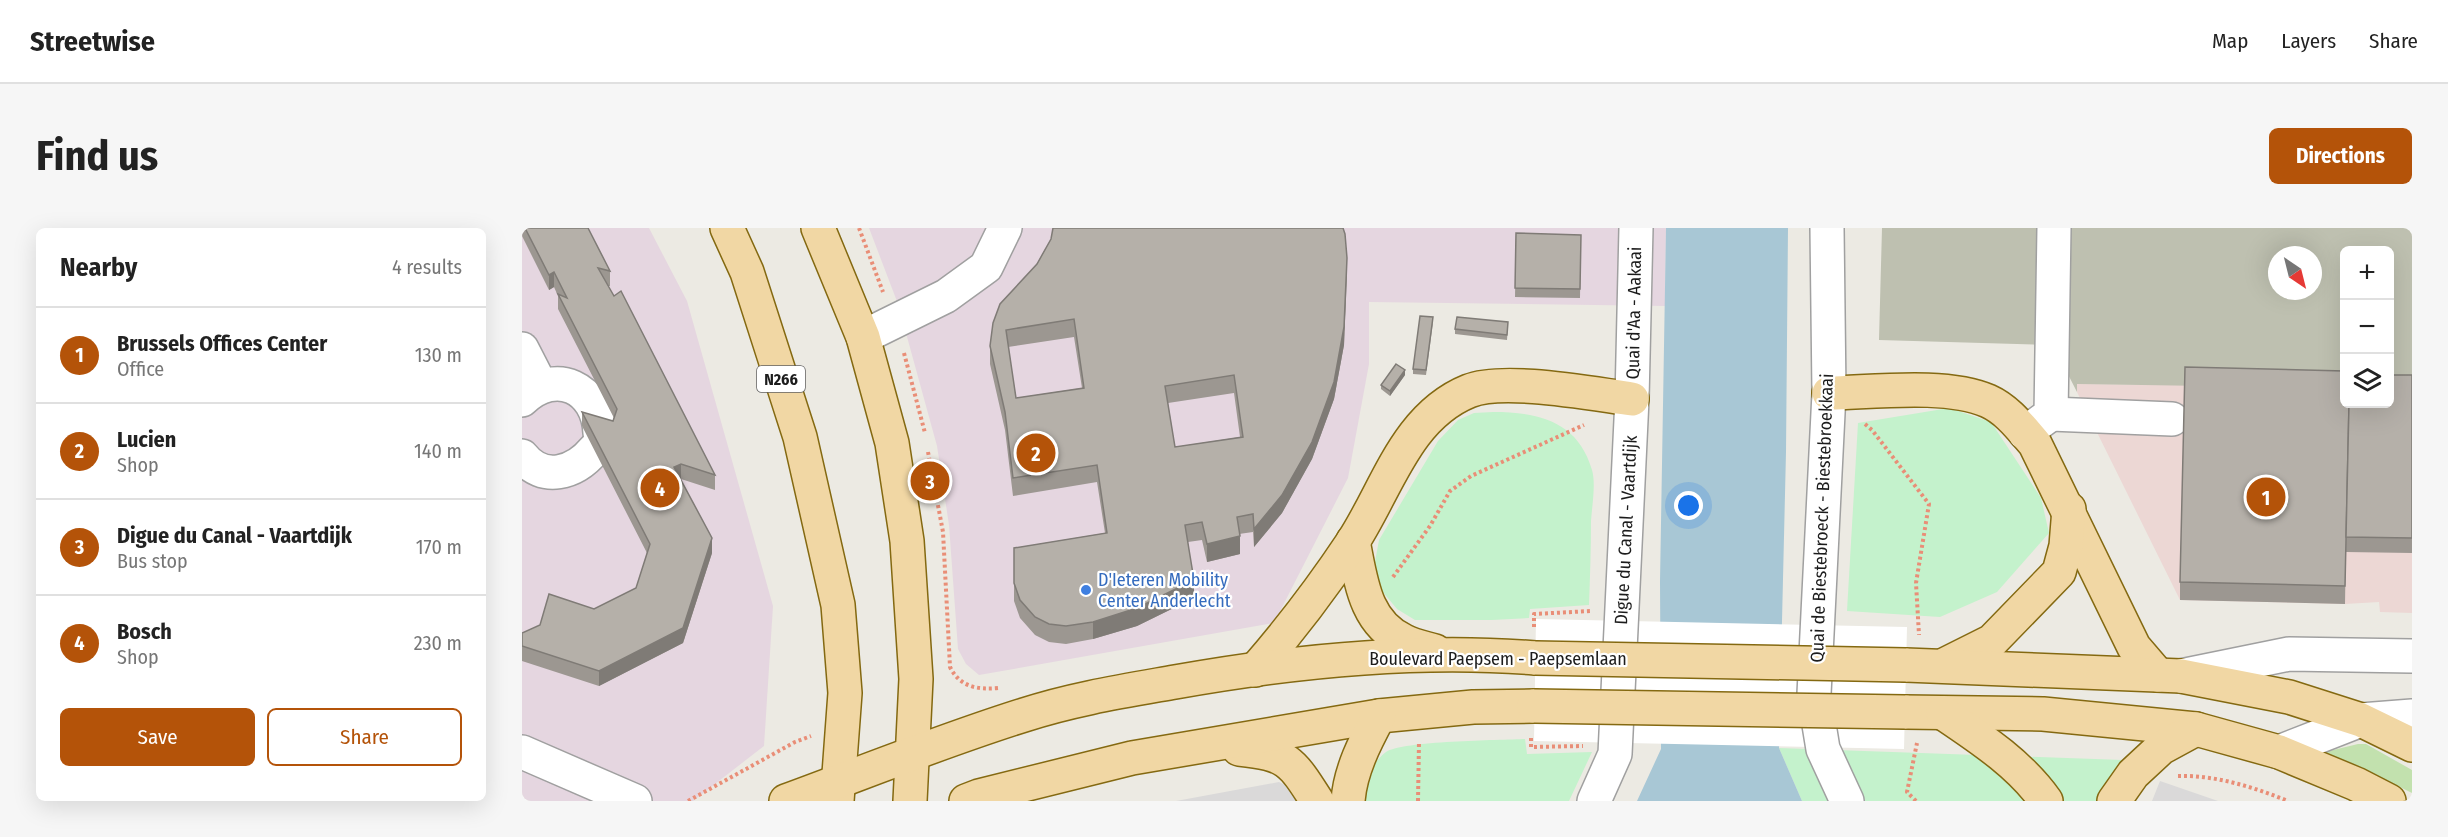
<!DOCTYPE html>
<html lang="en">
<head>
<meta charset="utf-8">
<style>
  body { margin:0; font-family:"Fira Sans Condensed",sans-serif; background:#f6f6f6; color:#222 }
  .controls { position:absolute; right:18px; top:18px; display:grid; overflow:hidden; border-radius:9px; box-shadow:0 6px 24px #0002 }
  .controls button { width:54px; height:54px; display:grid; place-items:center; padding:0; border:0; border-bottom:2px solid #e0e0e0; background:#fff; color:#222; font:30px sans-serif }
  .compass { position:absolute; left:1746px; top:18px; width:54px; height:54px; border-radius:50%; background:#fff; box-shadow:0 6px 24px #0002; rotate:145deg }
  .you { position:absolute; left:1167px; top:278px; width:21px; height:21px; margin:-15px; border:4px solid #fff; border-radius:50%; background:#1a73e8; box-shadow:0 0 0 9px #1a73e833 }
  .badge { display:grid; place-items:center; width:39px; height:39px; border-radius:50%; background:#b45309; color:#fff; font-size:20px; font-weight:700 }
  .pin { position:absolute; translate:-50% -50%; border:3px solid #fff; box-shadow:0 2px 6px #0006 }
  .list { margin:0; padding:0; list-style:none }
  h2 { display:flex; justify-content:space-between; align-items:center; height:78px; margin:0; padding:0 24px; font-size:26px }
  h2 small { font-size:20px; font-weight:400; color:#767676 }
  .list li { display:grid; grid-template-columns:39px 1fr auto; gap:18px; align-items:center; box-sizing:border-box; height:96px; padding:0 24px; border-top:2px solid #e0e0e0 }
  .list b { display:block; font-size:22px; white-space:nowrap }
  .list p { margin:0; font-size:20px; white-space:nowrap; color:#767676 }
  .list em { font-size:20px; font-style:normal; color:#767676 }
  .actions { display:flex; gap:12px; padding:18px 24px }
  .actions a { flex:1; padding:14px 0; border:2px solid #b45309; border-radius:9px; text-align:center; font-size:21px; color:#b45309 }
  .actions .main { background:#b45309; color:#fff }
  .icon { flex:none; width:33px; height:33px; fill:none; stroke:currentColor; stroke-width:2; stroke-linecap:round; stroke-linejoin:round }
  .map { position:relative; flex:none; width:1890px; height:573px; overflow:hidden; border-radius:9px }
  header { display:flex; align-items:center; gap:36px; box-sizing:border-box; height:84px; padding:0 30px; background:#fff; border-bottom:2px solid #e0e0e0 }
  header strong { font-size:28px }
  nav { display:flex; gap:33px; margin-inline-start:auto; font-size:21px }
  .intro { display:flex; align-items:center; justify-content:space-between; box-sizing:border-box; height:144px; padding:0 36px }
  h1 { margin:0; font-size:42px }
  .button { padding:15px 27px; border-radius:9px; background:#b45309; color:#fff; font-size:21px; font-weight:700 }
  main { display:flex; gap:36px; padding:0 36px }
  aside { flex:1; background:#fff; border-radius:9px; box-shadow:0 6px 24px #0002 }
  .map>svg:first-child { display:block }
  .residential { fill:#dad9d9 }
  .commercial { fill:#ecd7d4 }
  .industrial { fill:#e5d6e0 }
  .construction { fill:#bec0b0; fill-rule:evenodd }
  .grass { fill:#c2e1ae }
  .park { fill:#c4f2cc }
  .water { fill:#a8c7d5 }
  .pier { fill:#fff }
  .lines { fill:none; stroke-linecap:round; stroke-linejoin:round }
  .minor-casing { stroke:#a0a0a0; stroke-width:36 }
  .major-casing { stroke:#846911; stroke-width:36 }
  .path { stroke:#e98e77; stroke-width:4; stroke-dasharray:3 3; stroke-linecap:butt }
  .minor { stroke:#fff; stroke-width:33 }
  .major { stroke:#f1d7a4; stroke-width:33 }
  .major-bridge-casing { stroke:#846911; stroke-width:36; stroke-linecap:butt }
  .major-bridge { stroke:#f1d7a4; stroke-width:33 }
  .wall { fill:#9c9791; fill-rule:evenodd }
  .shaded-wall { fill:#7f7b76 }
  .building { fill:#b5b0a9; stroke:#7f7b76; stroke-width:1.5; fill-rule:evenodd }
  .shop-dot { fill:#3f7fe0; stroke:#fff; stroke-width:2 }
  .labels { text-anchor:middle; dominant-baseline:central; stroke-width:4.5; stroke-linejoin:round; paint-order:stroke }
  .shield { fill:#fff; stroke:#606060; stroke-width:1.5 }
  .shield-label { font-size:16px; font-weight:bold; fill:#1c1c1c }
  .street-label { font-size:18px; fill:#1c1c1c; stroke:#fff }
  .shop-label { font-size:18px; fill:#366cbe; stroke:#fff; text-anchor:start }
</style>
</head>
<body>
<header>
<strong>Streetwise</strong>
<nav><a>Map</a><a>Layers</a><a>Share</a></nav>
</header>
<div class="intro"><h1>Find us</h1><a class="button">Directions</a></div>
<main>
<aside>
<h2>Nearby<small>4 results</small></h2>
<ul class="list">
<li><span class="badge">1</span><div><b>Brussels Offices Center</b><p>Office</p></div><em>130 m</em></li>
<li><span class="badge">2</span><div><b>Lucien</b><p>Shop</p></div><em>140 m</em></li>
<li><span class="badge">3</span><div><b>Digue du Canal - Vaartdijk</b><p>Bus stop</p></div><em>170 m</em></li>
<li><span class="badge">4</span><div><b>Bosch</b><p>Shop</p></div><em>230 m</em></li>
</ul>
<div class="actions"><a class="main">Save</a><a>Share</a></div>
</aside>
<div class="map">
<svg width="1890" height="573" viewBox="0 0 1890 573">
  <rect width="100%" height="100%" fill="#eceae3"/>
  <g class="residential">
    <path d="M1638,553L1696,573H1630Z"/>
    <path d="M757,554L776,563L781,573H654Z"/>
  </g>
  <path class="commercial" d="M1555,156L1663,157L1822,176H1868L1890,162V385L1858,384L1857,374L1823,376L1658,372L1555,164Z"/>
  <g class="industrial">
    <path d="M0,0H127L165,73L251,378L242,518L171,573H0Z"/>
    <path d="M347,0H1144L1143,78L847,74V136L826,250L752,395L457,447L444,436L436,421L427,297L415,218L376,76Z"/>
  </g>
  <path class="construction" d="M1360,0H1890V162L1868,161V22H1822V160L1555,156V164L1531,117L1357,112ZM1755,27H1791V63H1755Z"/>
  <path class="grass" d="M1836,516H1844L1890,542V565L1827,534L1804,526L1803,524Z"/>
  <g class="park">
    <path d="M1427,180L1469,194L1519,270L1527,305L1475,364L1418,389L1325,383L1336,195Z"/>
    <path d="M971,184C1016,184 1056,193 1070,242C1074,256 1070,278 1069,293C1069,321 1068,349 1067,377L1008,381L1007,390L970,392H893L875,381L860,363L852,339L857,312L916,213L936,192L952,185Z"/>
    <path d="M1003,511L1005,526L1070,524L1047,573H839C842,557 849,535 864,524C880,513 978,512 1003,511Z"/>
    <path d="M1257,520L1601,532L1621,542L1594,573H1280Z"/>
  </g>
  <path class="water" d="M1144,0H1266L1264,224L1257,520L1280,573H1115L1139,521L1138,354Z"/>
  <path class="pier" d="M1014,391L1385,399L1382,521L1012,513Z"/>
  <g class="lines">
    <g class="minor-casing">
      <g id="minor">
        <path d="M1305,0L1307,165L1292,466L1301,521L1325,573"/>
        <path d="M341,109L424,68L464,39L483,0"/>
        <path d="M0,121L19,158"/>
        <path d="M0,172C34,139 76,160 78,205"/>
        <path d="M1529,186L1650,191"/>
        <path d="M1503,205L1529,186L1532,0"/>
        <path d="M0,228C21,255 53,245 72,222"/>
        <path d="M1659,448L1767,426L1890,428"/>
        <path d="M0,524L113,573"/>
        <path d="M1757,524L1839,492L1890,488"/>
        <path d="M1072,573L1093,526L1110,171L1114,0"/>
      </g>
    </g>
    <g class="major-casing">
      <g id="major">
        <path d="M205,0L225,44L278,209L316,377L323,465L315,573"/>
        <path d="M296,0L341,109L370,215L385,313L394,451L388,573"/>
        <path d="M1307,165C1352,164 1425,155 1466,173C1486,182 1499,200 1513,216L1612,419L1636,447"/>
        <path d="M831,313C839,352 842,394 882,413C891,418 903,420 913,423"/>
        <path d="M1424,436L1470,413L1537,344L1544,318L1547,281"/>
        <path d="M1384,437L1659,448L1767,469L1839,492L1890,517"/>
        <path d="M733,442C768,402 800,360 830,315C865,262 883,189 947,163C982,149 1071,166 1110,171"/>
        <path d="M1383,484L1521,486L1674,501L1757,524L1834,556L1867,573"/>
        <path d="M1421,485C1458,510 1498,536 1524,573"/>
        <path d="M717,521C765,526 769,532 795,573"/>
        <path d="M264,573C343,544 422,512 502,487C551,471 602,463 653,454C771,433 894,420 1013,430"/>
        <path d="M444,573L457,568L610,530L857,488L951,479L1012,478"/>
        <path d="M826,573C828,543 843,514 857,488"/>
        <path d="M1592,573L1611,546L1639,520L1674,501"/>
      </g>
    </g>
    <g class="path">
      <path d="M337,0L361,64"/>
      <path d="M382,125L403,205"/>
      <path d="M1343,196L1350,202L1407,276L1394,355L1397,407"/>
      <path d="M406,224L421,304L428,439C438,459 455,462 477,460"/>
      <path d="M871,349L908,298L928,263L949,248L1062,197"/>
      <path d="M1012,399V386L1069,383"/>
      <path d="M1009,510V519L1061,518"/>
      <path d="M1656,548C1694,547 1731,559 1766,573"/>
      <path d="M166,573L273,514L289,508"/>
      <path d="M896,573L897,514"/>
      <path d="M1394,573L1385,564L1395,515"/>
    </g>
    <use href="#minor" class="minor"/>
    <use href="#major" class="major"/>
    <g class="major-bridge-casing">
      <g id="major-bridge">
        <path d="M1013,430L1384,437"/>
        <path d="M1012,478L1383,484"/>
      </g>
    </g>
    <use href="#major-bridge" class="major-bridge"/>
  </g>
  <g class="wall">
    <path d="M0,0H66L88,43V58H86L193,247V262L159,251L190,325L161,415L77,458L0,433V405L72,381L114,360L125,325L60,198V184L91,193L92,190L36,81V68L32,59L27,62L0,8Z"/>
    <path d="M994,5L1059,7L1058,70L993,69Z"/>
    <path d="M529,11L825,48L822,117L812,171L790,231L760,285L732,319L731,304L717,306L718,326L685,334L680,312L666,314L672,370L615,398L571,411L544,416L527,414L513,407L498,390L492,373V320L583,305L575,254L491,268L483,202L468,136V118ZM552,109L560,160L494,170L486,119ZM712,165L718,209L653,219L646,175Z"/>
    <path d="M911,94L904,147L891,146V141Z"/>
    <path d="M986,94L985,112L933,106V101Z"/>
    <path d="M883,147L868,168L859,161V157Z"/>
    <path d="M1890,147V325L1824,324V312L1823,376L1658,372V354L1822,176Z"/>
  </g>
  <g class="shaded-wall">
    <path d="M825,30L822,117L812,171L790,231L760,285L732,319V301Z"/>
    <path d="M32,44V59L27,62V47Z"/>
    <path d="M883,142V147L868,168V163Z"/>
    <path d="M159,236V251L152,239Z"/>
    <path d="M718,308V326L685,334V316Z"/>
    <path d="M190,310V325L161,415L77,458V443Z"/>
    <path d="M672,352V370L615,398L571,411V394Z"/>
  </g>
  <g class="building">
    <path d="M3,0H66L88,43L76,40L92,68L99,63L193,247L159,236L152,239L190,310L161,400L77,443L0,418V405L18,397L27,366L72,381L114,360L128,316L60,184L91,193L95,181L36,66L45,70L32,44L27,47Z"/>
    <path d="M531,0H821L823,6L825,30L822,99L812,154L790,214L760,267L732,301L731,286L715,289L718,308L685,316L680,294L663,297L672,352L615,380L571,394L544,398L527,396L513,389L498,372L492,355V320L585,305L575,237L491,250L483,184L468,118L471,95L478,76L515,36L529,11ZM552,91L562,160L494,170L484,102ZM712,147L721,209L653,219L643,158Z"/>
    <path d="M994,5L1059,7L1058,61L993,60Z"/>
    <path d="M898,88L911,89L904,142L891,141Z"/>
    <path d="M935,89L986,94L985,107L933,101Z"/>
    <path d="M874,136L883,142L868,163L859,157Z"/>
    <path d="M1663,139L1822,143V176H1827L1823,358L1658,354Z"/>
    <path d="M1868,147H1890V310L1824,309L1827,176H1868Z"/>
  </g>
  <circle class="shop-dot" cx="564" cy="362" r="6"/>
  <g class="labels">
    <rect class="shield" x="235" y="138" width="48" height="26" rx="4.5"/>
    <g class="shield-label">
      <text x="259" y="151">N266</text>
    </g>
    <g class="street-label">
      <text transform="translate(1112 85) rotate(-89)">Quai d'Aa - Aakaai</text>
      <text transform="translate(1300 290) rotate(-88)">Quai de Biestebroeck - Biestebroekkaai</text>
      <text transform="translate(1104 302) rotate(-87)">Digue du Canal - Vaartdijk</text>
      <text x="976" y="431">Boulevard Paepsem - Paepsemlaan</text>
    </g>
    <g class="shop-label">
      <text x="576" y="352">D'Ieteren Mobility<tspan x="576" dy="21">Center Anderlecht</tspan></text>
    </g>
  </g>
</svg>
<div class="controls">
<button>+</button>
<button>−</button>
<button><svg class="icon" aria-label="layers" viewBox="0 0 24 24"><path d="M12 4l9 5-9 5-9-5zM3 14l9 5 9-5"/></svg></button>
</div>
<svg class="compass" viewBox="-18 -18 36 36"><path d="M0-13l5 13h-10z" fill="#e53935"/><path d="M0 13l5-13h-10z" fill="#767676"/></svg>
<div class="you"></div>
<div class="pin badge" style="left:1744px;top:269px">1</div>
<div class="pin badge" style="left:514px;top:225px">2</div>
<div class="pin badge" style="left:408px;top:253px">3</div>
<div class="pin badge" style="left:138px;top:260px">4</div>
</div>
</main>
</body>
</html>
